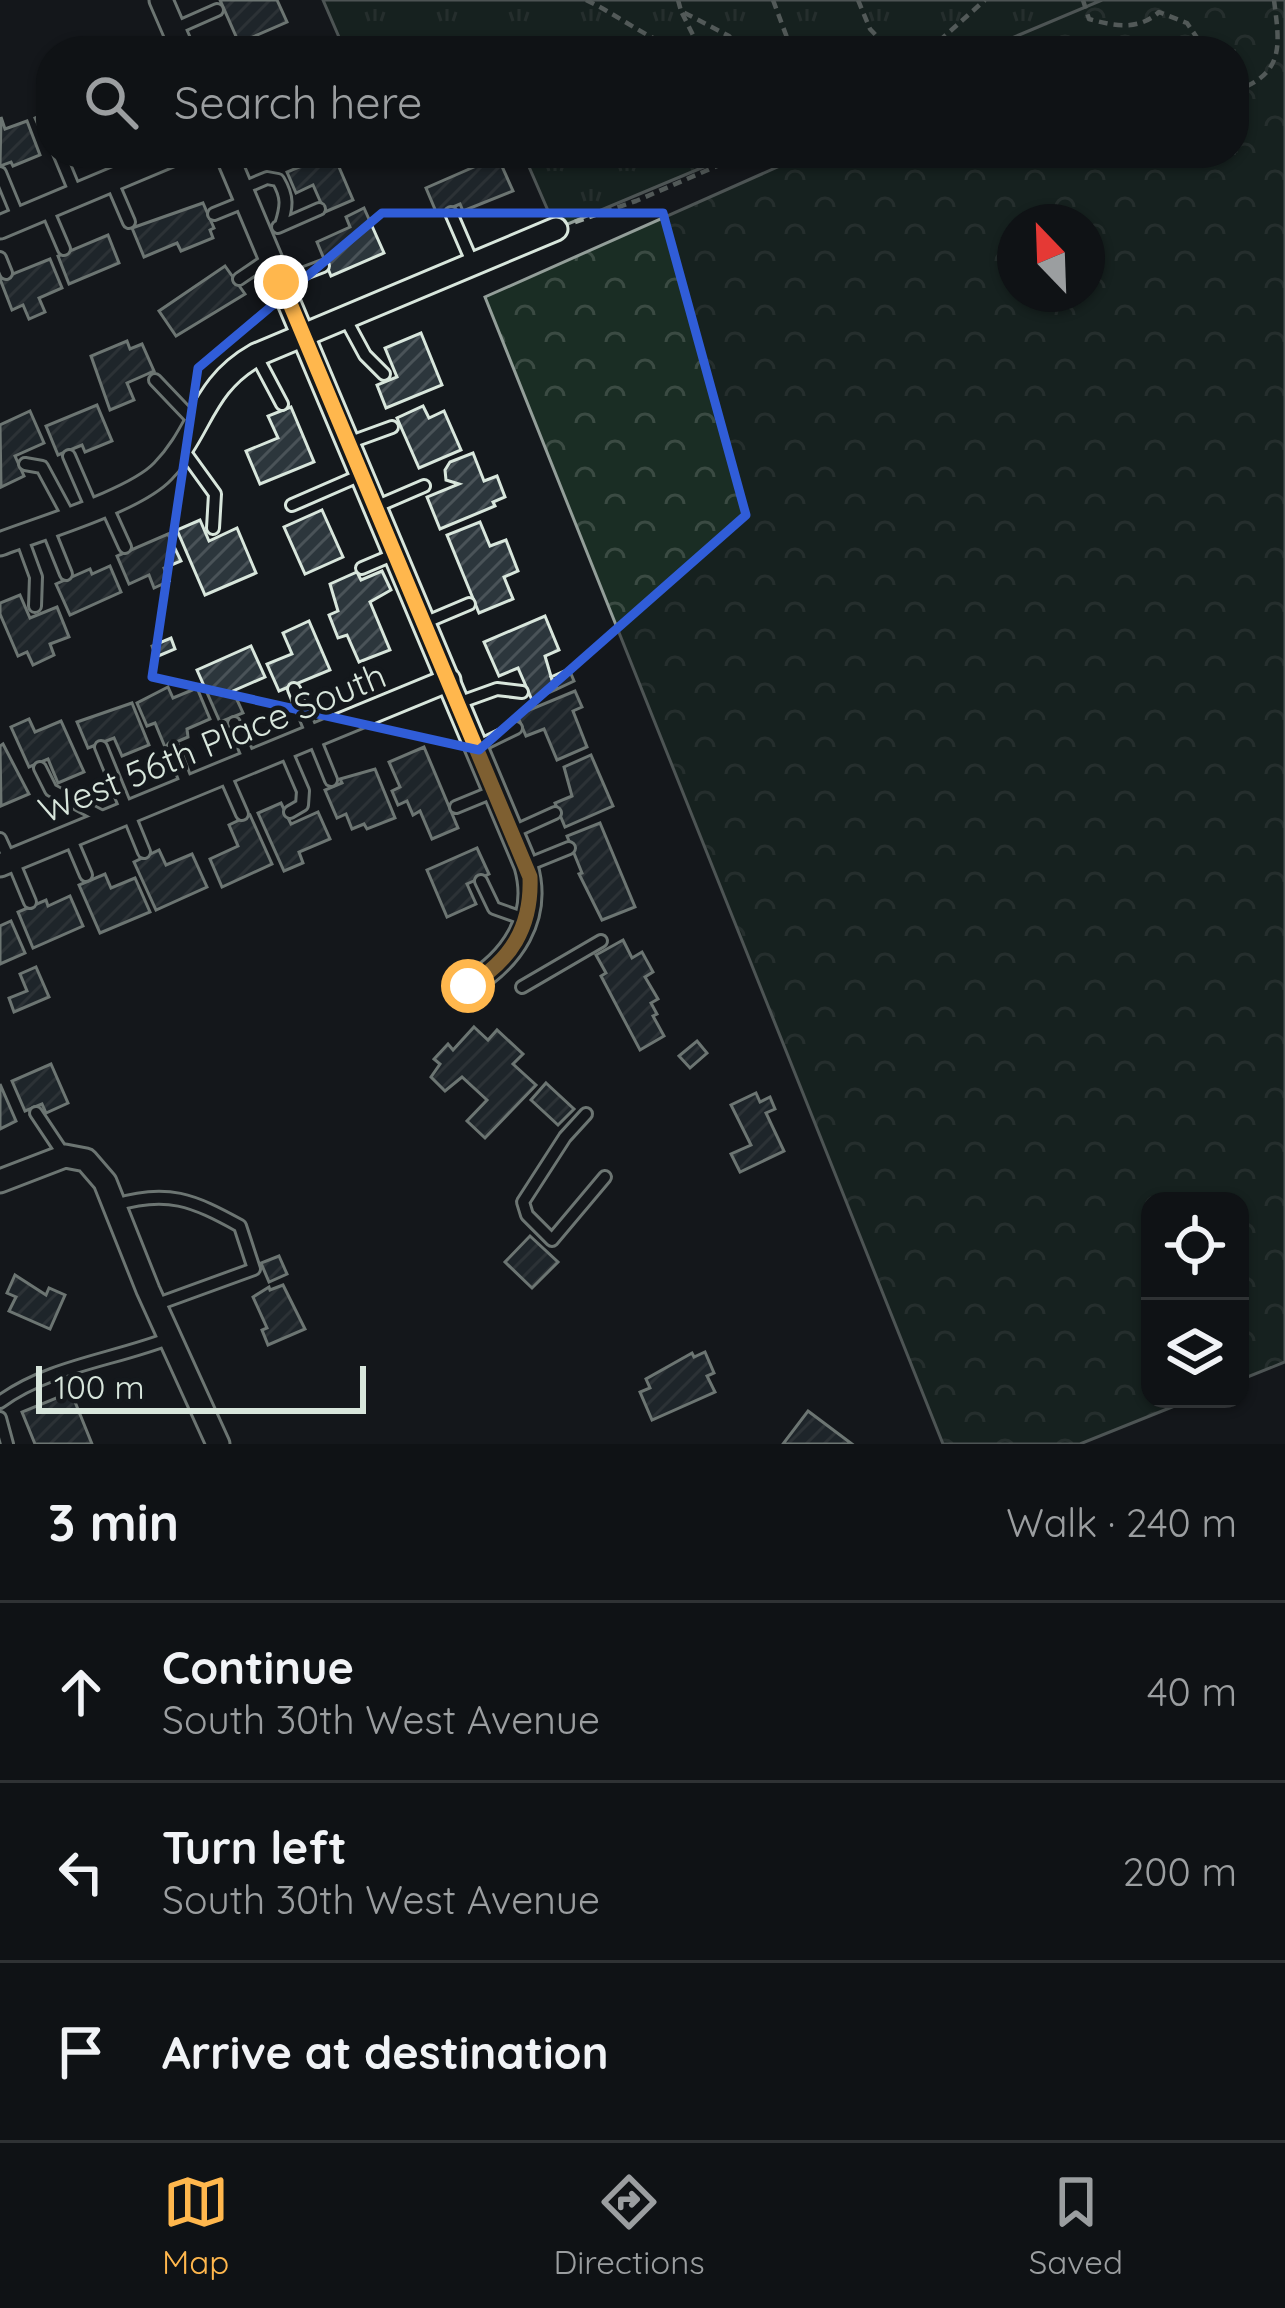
<!DOCTYPE html>
<html lang="en">
<head>
<meta charset="utf-8">
<style>
  body { margin:0; font-family:Quicksand,sans-serif; background:#181b1e; color:#f1f3f6 }
  .controls { position:absolute; right:36px; bottom:36px; display:grid; overflow:hidden; border-radius:24px; box-shadow:0 3px 9px #0004 }
  .controls button { width:108px; height:108px; display:grid; place-items:center; padding:0; border:0; border-bottom:3px solid #2f3234; background:#0f1215; color:#f1f3f6; font:60px sans-serif }
  .compass { position:absolute; left:997px; top:204px; width:108px; height:108px; border-radius:50%; background:#0f1215; box-shadow:0 3px 9px #0004; rotate:337deg }
  .scale { position:absolute; left:36px; bottom:30px; width:330px; box-sizing:border-box; padding-left:12px; border:6px solid #d8e6dc; border-top:0; font-size:33px; line-height:42px; white-space:nowrap; color:#d8e6dc; -webkit-text-stroke:9px #14181c; paint-order:stroke }
  .stop { position:absolute; width:36px; height:36px; margin:-27px; border:9px solid #ffb74d; border-radius:50%; background:#fff }
  .stop.end { background:#ffb74d; border-color:#fff; box-shadow:0 3px 12px #0008 }
  .list { margin:0; padding:0; list-style:none }
  h2 { display:flex; justify-content:space-between; align-items:center; height:156px; margin:0; padding:0 48px; font-size:51px }
  h2 small { font-size:39px; font-weight:400; color:#9b9ea0 }
  .list li { display:grid; grid-template-columns:78px 1fr auto; gap:36px; align-items:center; box-sizing:border-box; height:180px; padding:0 48px; border-top:3px solid #2f3234 }
  .list b { display:block; font-size:45px; white-space:nowrap }
  .list p { margin:0; font-size:39px; white-space:nowrap; color:#9b9ea0 }
  .list em { font-size:39px; font-style:normal; color:#9b9ea0 }
  .icon { flex:none; width:66px; height:66px; fill:none; stroke:currentColor; stroke-width:2; stroke-linecap:round; stroke-linejoin:round }
  .map { position:relative; flex:none; width:1285px; height:1444px; overflow:hidden }
  .search { position:absolute; background:#0f1215; box-shadow:0 3px 9px #0004; left:36px; right:36px; top:36px; height:132px; display:flex; align-items:center; gap:30px; box-sizing:border-box; padding:0 42px; border-radius:48px; color:#9b9ea0; font-size:45px }
  .sheet { height:696px; background:#0f1215 }
  nav { display:flex; justify-content:space-around; align-items:center; box-sizing:border-box; height:168px; border-top:3px solid #2f3234; background:#0f1215; font-size:33px; color:#9b9ea0 }
  nav a { display:grid; justify-items:center; gap:6px }
  nav .on { color:#ffb74d }
  .map>svg:first-child { display:block }
  .forest { fill:url(#forest-crowns); stroke:#939e99; stroke-width:3; fill-rule:evenodd }
  .park { fill:url(#park-tufts); stroke:#939e99; stroke-width:3 }
  .building { fill:url(#building-hatch); stroke:#d8e6dc; stroke-width:3 }
  .lines { fill:none; stroke-linecap:round; stroke-linejoin:round }
  .service-casing { stroke:#d8e6dc; stroke-width:16 }
  .minor-casing { stroke:#d8e6dc; stroke-width:27 }
  .path { stroke:#9da8a2; stroke-width:4.5; stroke-dasharray:9 6; stroke-linecap:butt }
  .service { stroke:#14181c; stroke-width:10 }
  .minor { stroke:#14181c; stroke-width:21 }
  .route { stroke:#ffb74d; stroke-width:15 }
  .marked { fill:none; stroke:#305dd8; stroke-width:9; stroke-linejoin:round }
  .labels { text-anchor:middle; dominant-baseline:central; stroke-width:9; stroke-linejoin:round; paint-order:stroke }
  .street-label { font-size:36px; fill:#d8e6dc; stroke:#14181c }
</style>
</head>
<body>
<div class="map">
<svg width="1285" height="1444" viewBox="0 0 1285 1444">
  <defs>
    <pattern id="forest-crowns" width="20" height="18" patternUnits="userSpaceOnUse" patternTransform="scale(3)"><rect width="20" height="18" fill="#1a2d24"/><path d="M2 6a3 3 0 1 1 6 0M12 15a3 3 0 1 1 6 0" fill="none" stroke="#3b4b43"/></pattern>
    <pattern id="park-tufts" width="24" height="20" patternUnits="userSpaceOnUse" patternTransform="scale(3)"><rect width="24" height="20" fill="#1a2d24"/><path d="M3 7l-1-3M5 7V3M7 7l1-3M15 17l-1-3M17 17v-4M19 17l1-3" fill="none" stroke="#3b4b43"/></pattern>
    <pattern id="building-hatch" width="6" height="6" patternUnits="userSpaceOnUse" patternTransform="scale(3)"><rect width="6" height="6" fill="#2c363c"/><path d="M-1 1l2-2M0 6l6-6M5 7l2-2" fill="none" stroke="#4a5358"/></pattern>
  </defs>
  <rect width="100%" height="100%" fill="#14181c"/>
  <path class="forest" d="M971,0H1285V1362L1240,1380V1201H1150V1399H1192L1080,1444H943L485,297L809,153H1234V51H939ZM1015,222H1087V294H1015Z"/>
  <g class="park">
    <path d="M323,0H1102L981,51H345Z"/>
    <path d="M523,153H737L556,229Z"/>
  </g>
  <g class="building">
    <path d="M220,0H277L287,22L239,43Z"/>
    <path d="M51,111V146L48,147L35,118Z"/>
    <path d="M1,117L5,129L27,121L40,155L13,166L11,162L0,166Z"/>
    <path d="M333,153L353,200L325,212L313,185L296,193L287,172Z"/>
    <path d="M470,153H496L513,191L463,211L460,204L437,214L426,188L476,166Z"/>
    <path d="M203,203L214,228L210,230L213,238L181,251L177,243L144,257L132,228Z"/>
    <path d="M364,208L384,253L331,276L317,242L350,227L346,217Z"/>
    <path d="M108,235L119,263L69,284L58,256Z"/>
    <path d="M50,259L62,288L39,298L45,312L29,319L23,305L12,310L0,279Z"/>
    <path d="M225,266L245,294L176,336L159,311Z"/>
    <path d="M421,333L442,385L386,408L377,385L397,377L385,348Z"/>
    <path d="M127,341L130,349L142,344L154,371L127,383L134,400L110,410L91,356Z"/>
    <path d="M97,405L112,441L85,452L82,445L58,455L46,426Z"/>
    <path d="M423,406L429,418L444,411L461,450L419,468L397,418Z"/>
    <path d="M291,407L314,462L260,484L246,451L278,438L268,416Z"/>
    <path d="M30,411L44,443L15,456L24,476L1,487L0,425Z"/>
    <path d="M473,453L484,481L497,476L505,497L493,502L495,506L440,529L427,497L459,484L446,480L445,470L450,462Z"/>
    <path d="M322,510L343,557L305,574L284,527Z"/>
    <path d="M200,520L209,541L237,528L256,573L205,595L177,530Z"/>
    <path d="M480,522L490,546L506,540L518,571L504,577L513,599L479,613L447,535Z"/>
    <path d="M168,534L181,561L164,568L169,581L154,588L149,575L129,584L117,556Z"/>
    <path d="M110,566L121,592L70,615L56,584L90,569L92,574Z"/>
    <path d="M382,571L391,590L370,602L390,650L359,662L347,635L338,638L329,615L338,611L330,584L357,572L361,580Z"/>
    <path d="M20,595L30,618L57,607L69,637L50,644L54,655L33,665L27,652L18,656L0,614V603Z"/>
    <path d="M545,616L559,650L545,656L555,690L532,700L518,668L499,676L484,642Z"/>
    <path d="M309,621L330,670L279,691L267,664L292,654L283,633Z"/>
    <path d="M171,638L175,649L156,657L152,646Z"/>
    <path d="M251,646L265,677L233,691L243,713L220,722L197,670Z"/>
    <path d="M569,669L574,681L557,689L551,677Z"/>
    <path d="M168,687L173,698L197,688L210,719L187,729L188,737L165,747L155,723L147,726L137,703Z"/>
    <path d="M575,691L582,707L573,711L587,747L557,760L544,729L526,736L517,715Z"/>
    <path d="M132,703L149,745L122,756L114,738L88,748L77,722Z"/>
    <path d="M29,719L35,732L61,721L84,772L58,783L48,759L29,767L11,727Z"/>
    <path d="M3,744L29,794L1,806L0,746Z"/>
    <path d="M424,747L458,828L432,839L420,811L413,815L407,801L398,805L392,791L400,787L389,762Z"/>
    <path d="M591,755L613,806L565,827L555,803L572,796L564,767Z"/>
    <path d="M375,769L395,818L367,829L364,824L352,829L346,814L337,818L325,790L342,783L340,779Z"/>
    <path d="M281,803L291,824L318,812L330,839L299,852L303,863L284,871L258,813Z"/>
    <path d="M250,815L272,864L222,887L210,859L238,846L229,825Z"/>
    <path d="M600,823L635,907L602,920L579,874L582,873L567,836Z"/>
    <path d="M477,848L489,874L467,884L476,904L447,917L427,870Z"/>
    <path d="M159,850L166,865L192,854L207,887L156,910L134,862Z"/>
    <path d="M105,874L111,888L135,878L150,912L100,933L79,885Z"/>
    <path d="M70,896L83,926L33,948L18,912L46,900L48,906Z"/>
    <path d="M11,921L25,953L0,964V926Z"/>
    <path d="M623,940L632,958L642,952L653,972L645,977L658,999L651,1003L657,1014L653,1016L664,1036L640,1050L601,976L606,973L596,955Z"/>
    <path d="M36,967L49,997L14,1012L9,998L27,991L20,974Z"/>
    <path d="M474,1027L488,1040L497,1030L523,1054L513,1064L536,1085L485,1138L467,1121L487,1100L462,1077L445,1091L431,1077L440,1064L434,1059L448,1044L453,1050Z"/>
    <path d="M697,1041L707,1053L690,1068L679,1056Z"/>
    <path d="M51,1064L68,1103L46,1113L42,1104L25,1111L12,1081Z"/>
    <path d="M546,1083L574,1109L558,1125L531,1100Z"/>
    <path d="M0,1084L16,1121L0,1129Z"/>
    <path d="M756,1093L760,1102L770,1097L775,1109L766,1113L784,1151L740,1172L731,1154L751,1145L731,1105Z"/>
    <path d="M530,1236L558,1262L532,1288L505,1262Z"/>
    <path d="M279,1256L287,1274L269,1282L261,1263Z"/>
    <path d="M15,1275L46,1295L49,1288L65,1295L50,1329L9,1311L16,1297L7,1293Z"/>
    <path d="M283,1285L305,1329L268,1345L262,1330L267,1328L253,1297L269,1287L270,1290Z"/>
    <path d="M705,1352L714,1373L707,1376L715,1392L652,1420L640,1392L650,1388L646,1379L692,1353L694,1357Z"/>
    <path d="M71,1392L92,1444H35L22,1412Z"/>
    <path d="M808,1411L852,1444H783Z"/>
  </g>
  <g class="lines">
    <g class="service-casing">
      <g id="service">
        <path d="M174,29L217,10"/>
        <path d="M59,153L76,194"/>
        <path d="M0,173L19,219"/>
        <path d="M111,180L129,222"/>
        <path d="M241,189L267,178L278,180C288,197 287,206 281,225"/>
        <path d="M46,207L64,249"/>
        <path d="M451,213L473,264"/>
        <path d="M214,214L246,201"/>
        <path d="M278,227L319,209"/>
        <path d="M0,258L6,273"/>
        <path d="M239,279L270,258"/>
        <path d="M281,282L323,266"/>
        <path d="M345,318L365,355L384,374"/>
        <path d="M256,355L282,404"/>
        <path d="M155,380L195,422"/>
        <path d="M348,443L392,427"/>
        <path d="M181,447L215,494L213,528"/>
        <path d="M69,456L92,509"/>
        <path d="M25,464L42,467L69,517"/>
        <path d="M105,503L125,547"/>
        <path d="M292,505L361,475"/>
        <path d="M375,507L424,486"/>
        <path d="M47,527L66,574"/>
        <path d="M21,536L36,577L35,606"/>
        <path d="M362,568L395,554"/>
        <path d="M424,623L469,604"/>
        <path d="M294,689L331,780"/>
        <path d="M458,703L497,689L522,692"/>
        <path d="M234,723L251,763"/>
        <path d="M101,747L144,852"/>
        <path d="M477,747L516,728"/>
        <path d="M173,748L188,787"/>
        <path d="M285,749L303,791L302,805L290,812"/>
        <path d="M40,768L51,790L106,819"/>
        <path d="M224,773L242,814"/>
        <path d="M456,807L495,791"/>
        <path d="M513,832L555,813"/>
        <path d="M69,835L86,875"/>
        <path d="M0,839L10,861"/>
        <path d="M13,861L30,902"/>
        <path d="M527,865L569,848"/>
        <path d="M481,881L494,908L525,919"/>
        <path d="M522,987L601,941"/>
        <path d="M36,1113L64,1155"/>
        <path d="M586,1114L565,1137L523,1202L527,1215L552,1240L605,1177"/>
        <path d="M115,1205C167,1189 193,1200 240,1226L254,1269L155,1305"/>
        <path d="M0,1402C49,1366 114,1360 170,1338"/>
        <path d="M0,1418L7,1444"/>
      </g>
    </g>
    <g class="minor-casing">
      <g id="minor">
        <path d="M161,0L183,51"/>
        <path d="M226,153L526,866C541,918 512,960 468,986"/>
        <path d="M0,227L176,153"/>
        <path d="M0,544C41,528 135,501 163,471C202,431 201,386 256,355L556,229"/>
        <path d="M0,865L449,680"/>
        <path d="M0,1181L65,1156L86,1160L105,1182L148,1290L218,1444"/>
      </g>
    </g>
    <g class="path">
      <path d="M586,0C620,16 648,40 684,51"/>
      <path d="M678,0L681,11L729,36L742,51"/>
      <path d="M773,0L792,51"/>
      <path d="M858,0L870,29L891,51"/>
      <path d="M1083,0L1089,19C1115,26 1138,31 1159,12L1187,23L1206,51"/>
      <path d="M682,13L701,51"/>
      <path d="M928,51L985,0"/>
      <path d="M1234,80L1245,87C1285,69 1279,41 1274,0"/>
      <path d="M575,222L636,201L747,153"/>
    </g>
    <use href="#service" class="service"/>
    <use href="#minor" class="minor"/>
  </g>
  <g class="lines">
    <path class="route" d="M281,282L530,877C532,927 511,961 468,986"/>
  </g>
  <path d="M0 0H1285V1444H0ZM382,213H663L746,515L479,750L152,677L198,368Z" fill="#14181c" fill-opacity=".55" fill-rule="evenodd"/>
  <path class="marked" d="M382,213H663L746,515L479,750L152,677L198,368Z"/>
  <g class="labels">
    <g class="street-label">
      <text transform="translate(212 742) rotate(-22)">West 56th Place South</text>
    </g>
  </g>
</svg>
<div class="controls">
<button><svg class="icon" aria-label="locate" viewBox="0 0 24 24"><circle cx="12" cy="12" r="6"/><path d="M12 2v4M12 18v4M2 12h4M18 12h4"/></svg></button>
<button><svg class="icon" aria-label="layers" viewBox="0 0 24 24"><path d="M12 4l9 5-9 5-9-5zM3 14l9 5 9-5"/></svg></button>
</div>
<svg class="compass" viewBox="-18 -18 36 36"><path d="M0-13l5 13h-10z" fill="#e53935"/><path d="M0 13l5-13h-10z" fill="#9b9ea0"/></svg>
<div class="scale">100 m</div>
<div class="stop" style="left:468px;top:986px"></div>
<div class="stop end" style="left:281px;top:282px"></div>
<div class="search"><svg class="icon" aria-label="search" viewBox="0 0 24 24"><circle cx="10" cy="10" r="6"/><path d="M15 15l6 6"/></svg>Search here</div>
</div>
<section class="sheet">
<h2>3 min<small>Walk · 240 m</small></h2>
<ul class="list">
<li><svg class="icon" aria-label="ahead" viewBox="0 0 24 24"><path d="M12 20V5M6 11l6-6 6 6"/></svg><div><b>Continue</b><p>South 30th West Avenue</p></div><em>40 m</em></li>
<li><svg class="icon" aria-label="left" viewBox="0 0 24 24"><path d="M17 20v-9H6M10 6l-5 5 5 5"/></svg><div><b>Turn left</b><p>South 30th West Avenue</p></div><em>200 m</em></li>
<li><svg class="icon" aria-label="arrive" viewBox="0 0 24 24"><path d="M6 21V4h12l-3 4 3 4H6"/></svg><div><b>Arrive at destination</b></div></li>
</ul>
</section>
<nav>
<a class="on"><svg class="icon" aria-label="map" viewBox="0 0 24 24"><path d="M3 6l6-2 6 2 6-2v14l-6 2-6-2-6 2zM9 4v14M15 6v14"/></svg>Map</a>
<a><svg class="icon" aria-label="directions" viewBox="0 0 24 24"><path d="M12 3l9 9-9 9-9-9zM9 14v-3h6M13 9l2 2-2 2"/></svg>Directions</a>
<a><svg class="icon" aria-label="saved" viewBox="0 0 24 24"><path d="M7 4h10v16l-5-4-5 4z"/></svg>Saved</a>
</nav>
</body>
</html>
